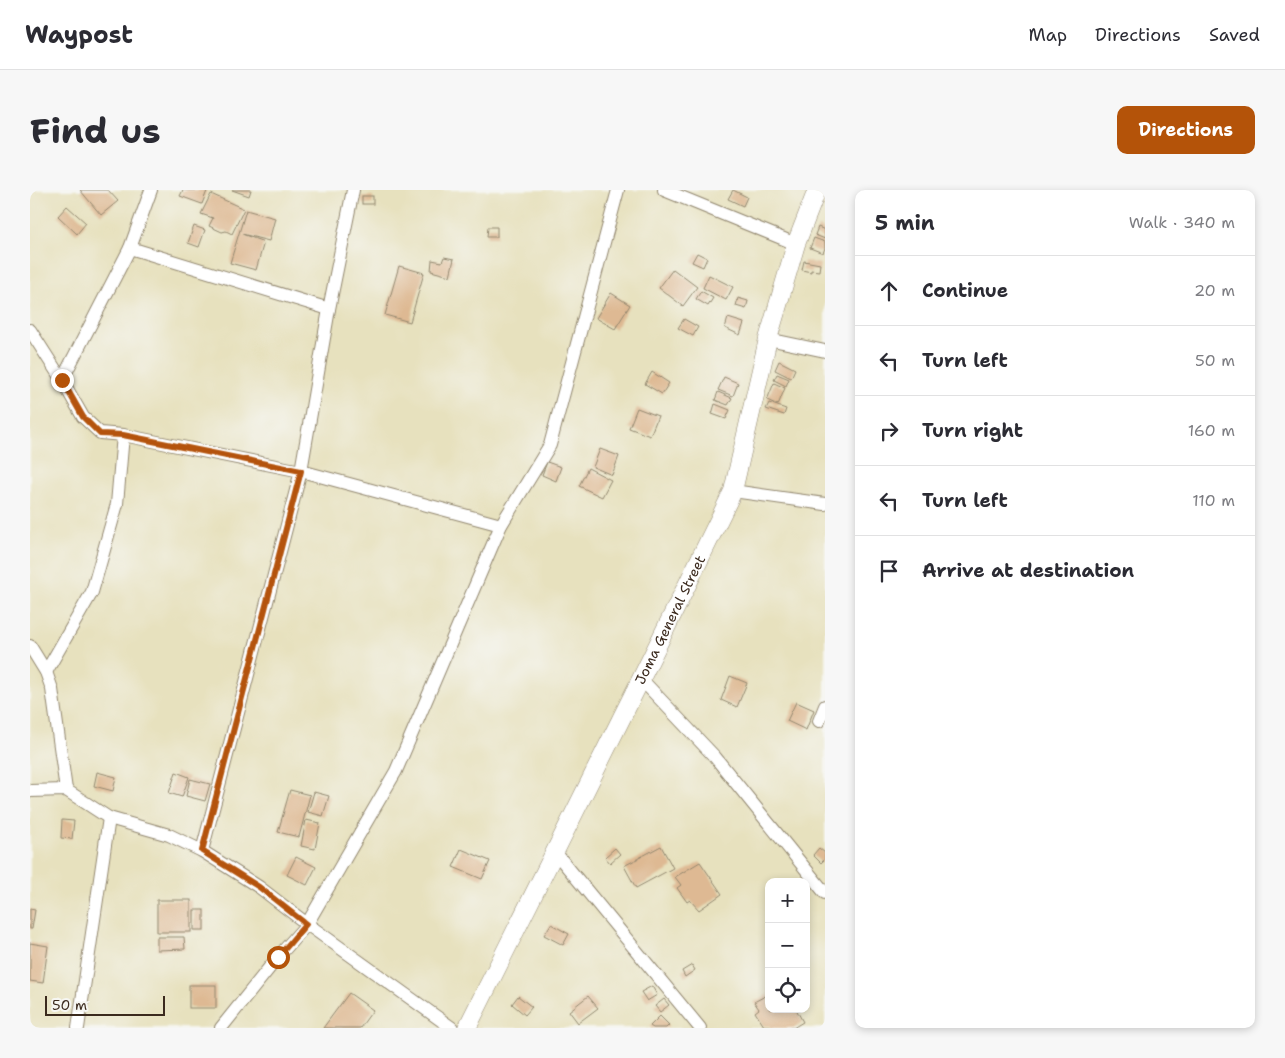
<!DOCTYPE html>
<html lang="en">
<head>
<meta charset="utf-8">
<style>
  body { margin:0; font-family:"Shantell Sans",sans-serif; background:#f7f7f7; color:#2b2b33 }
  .controls { position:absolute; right:15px; bottom:15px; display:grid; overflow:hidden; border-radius:10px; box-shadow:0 2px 8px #0003 }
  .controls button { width:45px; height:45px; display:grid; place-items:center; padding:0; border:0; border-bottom:1px solid #e1e1e2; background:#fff; color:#2b2b33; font:25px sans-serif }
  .scale { position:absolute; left:15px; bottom:12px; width:120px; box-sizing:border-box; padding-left:5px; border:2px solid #3b2a1e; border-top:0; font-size:14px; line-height:18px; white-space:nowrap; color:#3b2a1e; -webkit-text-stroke:4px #f6f6f2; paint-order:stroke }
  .stop { position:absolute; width:15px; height:15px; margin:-11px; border:4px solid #b45309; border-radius:50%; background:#fff }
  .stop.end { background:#b45309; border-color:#fff; box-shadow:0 1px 5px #0008 }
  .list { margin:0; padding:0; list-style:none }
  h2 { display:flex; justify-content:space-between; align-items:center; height:65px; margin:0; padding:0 20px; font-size:21px }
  h2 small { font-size:16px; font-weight:400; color:#7c7c81 }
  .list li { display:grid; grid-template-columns:32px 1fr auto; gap:15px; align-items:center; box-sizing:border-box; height:70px; padding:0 20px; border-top:1px solid #e1e1e2 }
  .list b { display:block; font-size:19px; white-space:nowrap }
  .list em { font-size:16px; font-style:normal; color:#7c7c81 }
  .icon { flex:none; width:28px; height:28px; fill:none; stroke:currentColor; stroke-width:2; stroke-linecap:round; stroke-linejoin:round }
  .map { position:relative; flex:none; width:795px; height:838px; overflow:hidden; border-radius:10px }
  header { display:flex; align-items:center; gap:30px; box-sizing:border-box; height:70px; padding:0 25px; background:#fff; border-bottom:1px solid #e1e1e2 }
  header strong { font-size:24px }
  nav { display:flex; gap:28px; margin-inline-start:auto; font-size:18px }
  .intro { display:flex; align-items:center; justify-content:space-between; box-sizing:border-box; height:120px; padding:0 30px }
  h1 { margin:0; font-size:35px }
  .button { padding:12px 22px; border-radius:10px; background:#b45309; color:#fff; font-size:18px; font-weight:700 }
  main { display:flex; gap:30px; padding:0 30px }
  aside { flex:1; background:#fff; border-radius:10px; box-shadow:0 2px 8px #0003 }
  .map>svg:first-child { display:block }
  .building { fill:#deb993 }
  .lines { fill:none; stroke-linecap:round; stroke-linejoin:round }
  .street-casing { stroke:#91866e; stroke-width:14 }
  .secondary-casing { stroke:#91866e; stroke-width:19 }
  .street { stroke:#fff; stroke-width:12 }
  .secondary { stroke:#fff; stroke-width:18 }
  .route { stroke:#b45309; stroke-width:6 }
  .labels { text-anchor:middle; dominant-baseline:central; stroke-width:4; stroke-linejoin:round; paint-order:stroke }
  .street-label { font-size:14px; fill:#3b2a1e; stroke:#f6f6f2 }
</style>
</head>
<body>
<header>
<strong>Waypost</strong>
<nav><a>Map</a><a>Directions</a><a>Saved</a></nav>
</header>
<div class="intro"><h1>Find us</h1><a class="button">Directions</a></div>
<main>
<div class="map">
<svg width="795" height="838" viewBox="0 0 795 838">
  <rect width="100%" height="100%" fill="#f6f6f2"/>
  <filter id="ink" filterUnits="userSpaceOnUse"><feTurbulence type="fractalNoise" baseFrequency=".02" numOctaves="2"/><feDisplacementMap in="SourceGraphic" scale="10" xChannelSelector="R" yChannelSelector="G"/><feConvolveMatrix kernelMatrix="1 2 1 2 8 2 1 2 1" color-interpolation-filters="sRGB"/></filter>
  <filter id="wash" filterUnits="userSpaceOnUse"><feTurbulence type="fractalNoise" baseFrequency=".0096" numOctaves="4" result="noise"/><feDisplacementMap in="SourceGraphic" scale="20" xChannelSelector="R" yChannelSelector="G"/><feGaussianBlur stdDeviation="1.12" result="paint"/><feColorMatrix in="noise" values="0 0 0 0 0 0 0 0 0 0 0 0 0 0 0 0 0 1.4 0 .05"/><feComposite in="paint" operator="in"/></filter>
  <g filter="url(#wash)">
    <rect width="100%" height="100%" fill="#e7e1be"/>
    <g id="blocks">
      <g class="building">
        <path d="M50,0H78L88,11L71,25Z"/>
        <path d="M153,0H175L177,1L172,14L150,6Z"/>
        <path d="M202,0H221L219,6Z"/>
        <path d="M703,0L717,7L713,16L698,9Z"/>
        <path d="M181,4L214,19L202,44L196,41L192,42L179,36L183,28L171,24Z"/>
        <rect x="332" y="6" width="11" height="8"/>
        <path d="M37,16L56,33L47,44L28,26Z"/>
        <path d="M216,20L245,28L239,51L212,44L234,52L226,80L200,73Z"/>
        <path d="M164,36L175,40L169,57L158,53Z"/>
        <path d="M458,37H467V47H457Z"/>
        <path d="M788,37L795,40V49L785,45Z"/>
        <path d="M784,48L795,52V58L793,63L780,58Z"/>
        <path d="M667,63L677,68L673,77L662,72Z"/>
        <path d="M414,67L424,69L420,86L401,81L402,70L412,72Z"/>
        <path d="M774,71L790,74L789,81L781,80V82L772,80Z"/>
        <path d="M369,76L394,83L380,132L355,125Z"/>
        <path d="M643,79L667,97L653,116L629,98Z"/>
        <path d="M679,85L703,97L696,110L673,98Z"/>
        <path d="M671,101L683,108L678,116L666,109Z"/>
        <path d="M581,103L600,115L585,139L566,128Z"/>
        <path d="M708,108L718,111L716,119L706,116Z"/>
        <path d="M698,128L714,133L710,145L695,138Z"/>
        <path d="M654,129L668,137L663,146L648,138Z"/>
        <path d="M749,171L765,179L761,188L745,180Z"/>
        <path d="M622,182L639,193L632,204L615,194Z"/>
        <path d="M747,184L759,189L756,196L744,190Z"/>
        <path d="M694,187L708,193L703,206L688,200Z"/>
        <path d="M744,193L755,198L748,215L737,210Z"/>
        <path d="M688,202L702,208L698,215L685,210Z"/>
        <path d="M739,213L756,219L754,225L736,219Z"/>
        <path d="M685,214L700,220L696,229L682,224Z"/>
        <path d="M607,218L628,226L620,246L599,238Z"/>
        <path d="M570,259L589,266L582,285L563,277Z"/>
        <path d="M517,272L531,277L526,291L512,285Z"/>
        <path d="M558,278L581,290L572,307L549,296Z"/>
        <path d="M700,486L717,493L707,517L691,510Z"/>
        <path d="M766,512L784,520L776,540L757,531Z"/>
        <path d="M67,582L86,587L83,601L64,596Z"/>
        <path d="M146,582L159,587L152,607L139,603Z"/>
        <path d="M160,589L180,594L175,611L156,606Z"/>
        <path d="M260,600L280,605L269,647L248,642Z"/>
        <path d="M284,602L299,606L293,626L278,622Z"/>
        <path d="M32,630L44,631L42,649L31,648Z"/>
        <path d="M276,630L290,633L285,659L271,656Z"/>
        <path d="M631,656L643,678L606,698L594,676Z"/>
        <path d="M585,658L590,664L580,673L575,667Z"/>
        <path d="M789,658L795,663V669L791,673L783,665Z"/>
        <path d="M431,659L460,671L452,689L423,677Z"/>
        <path d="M266,667L286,677L277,695L257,685Z"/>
        <path d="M670,672L692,704L669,720L660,710L657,712L647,698L651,695L645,687Z"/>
        <rect x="127" y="710" width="34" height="32"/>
        <path d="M0,719L5,720L2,739H0Z"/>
        <rect x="164" y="720" width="10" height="20"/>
        <path d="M521,734L539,744L533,755L514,745Z"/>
        <path d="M127,747H154L155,759L127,760Z"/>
        <path d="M0,753L18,756L13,793L0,791Z"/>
        <path d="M662,775L665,780L655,787L652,781Z"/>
        <rect x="159" y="795" width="27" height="23"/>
        <path d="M622,796L627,805L617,811L611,802Z"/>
        <path d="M319,803L343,820L330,838H293Z"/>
        <path d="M739,804V819H766L773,832L763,838H740V836H734L725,822L729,819L724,812Z"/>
        <path d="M488,806L502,817L495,825L482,814Z"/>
        <path d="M558,806L568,818L548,833L539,821Z"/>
        <path d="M634,809L639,815L630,822L625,816Z"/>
        <path d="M630,826L639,835L636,838H623L620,836Z"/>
      </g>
    </g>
  </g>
  <g filter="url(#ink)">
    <use href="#blocks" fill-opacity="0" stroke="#91866e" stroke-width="1"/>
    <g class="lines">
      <g class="street-casing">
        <g id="street">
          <path d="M634,0L766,54"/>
          <path d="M100,58L299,119"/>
          <path d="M0,140L32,190L53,227L70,243L93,245L271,281L471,335"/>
          <path d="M738,149L795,161"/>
          <path d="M32,190L100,58L121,0"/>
          <path d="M703,301L795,314"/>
          <path d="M0,456L16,482L22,499L36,600"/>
          <path d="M16,482L62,402L87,314L93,245"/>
          <path d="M611,489L685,567L795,703"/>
          <path d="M789,531L795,516"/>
          <path d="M0,601L36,600L79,628L139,645L172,661L229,697L277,734L422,838"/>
          <path d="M172,661L271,281L299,119L323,0"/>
          <path d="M525,662L670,838"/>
          <path d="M48,838L79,628"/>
          <path d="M191,838L248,767L277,734L366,581L471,335L520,255L588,0"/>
        </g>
      </g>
      <g class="secondary-casing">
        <g id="secondary">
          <path id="s1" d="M437,838L611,489L703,301L738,149L766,54L787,0"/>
        </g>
      </g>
      <use href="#street" class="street"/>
      <use href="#secondary" class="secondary"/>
    </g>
  </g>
  <g class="lines" filter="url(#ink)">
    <path class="route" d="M32,190L53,227L70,244L93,245L271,281L172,661L229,697L276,734L248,767"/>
  </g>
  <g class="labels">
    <g class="street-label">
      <text stroke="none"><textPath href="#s1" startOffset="456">Joma General Street</textPath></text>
    </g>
  </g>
</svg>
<div class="controls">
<button>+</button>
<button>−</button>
<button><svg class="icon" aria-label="locate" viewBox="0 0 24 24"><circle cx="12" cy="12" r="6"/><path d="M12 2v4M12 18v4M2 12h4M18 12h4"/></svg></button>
</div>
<div class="scale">50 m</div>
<div class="stop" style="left:248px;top:767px"></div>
<div class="stop end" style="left:32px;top:190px"></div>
</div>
<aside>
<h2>5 min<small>Walk · 340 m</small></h2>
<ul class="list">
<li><svg class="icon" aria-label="ahead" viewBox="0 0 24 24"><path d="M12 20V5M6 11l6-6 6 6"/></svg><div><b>Continue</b></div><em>20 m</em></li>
<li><svg class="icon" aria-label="left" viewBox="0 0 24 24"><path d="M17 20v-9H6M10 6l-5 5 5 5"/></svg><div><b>Turn left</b></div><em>50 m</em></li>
<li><svg class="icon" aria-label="right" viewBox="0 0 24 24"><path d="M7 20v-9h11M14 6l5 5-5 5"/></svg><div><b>Turn right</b></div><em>160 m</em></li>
<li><svg class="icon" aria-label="left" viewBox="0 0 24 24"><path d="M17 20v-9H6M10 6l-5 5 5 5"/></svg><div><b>Turn left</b></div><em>110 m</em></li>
<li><svg class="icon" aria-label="arrive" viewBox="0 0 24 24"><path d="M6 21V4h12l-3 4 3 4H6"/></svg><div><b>Arrive at destination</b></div></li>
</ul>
</aside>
</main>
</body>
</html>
